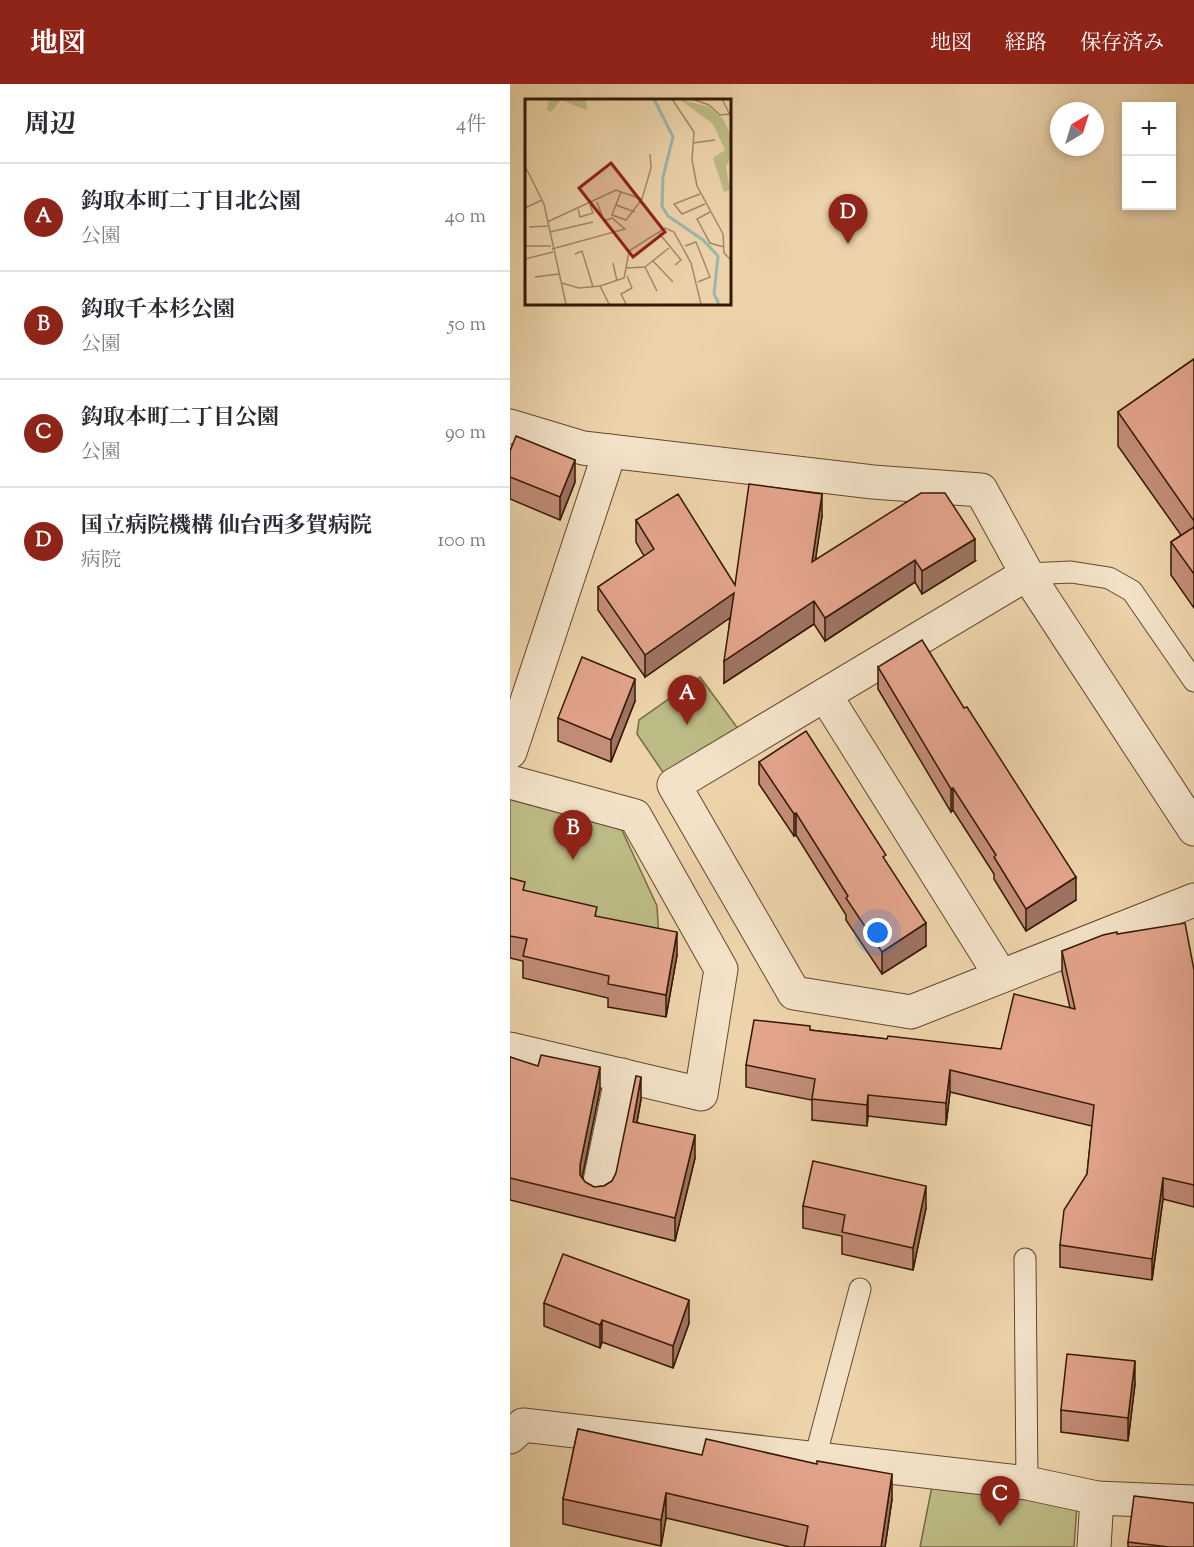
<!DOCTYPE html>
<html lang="ja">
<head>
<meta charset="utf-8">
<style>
  body { margin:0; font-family:"Sorts Mill Goudy","Noto Serif JP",serif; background:#f7f7f7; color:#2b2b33 }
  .controls { position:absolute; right:18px; top:18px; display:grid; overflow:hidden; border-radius:0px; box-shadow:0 3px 9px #0003 }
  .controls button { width:54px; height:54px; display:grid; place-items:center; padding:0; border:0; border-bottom:2px solid #e1e1e2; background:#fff; color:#2b2b33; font:30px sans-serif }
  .compass { position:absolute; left:540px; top:18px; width:54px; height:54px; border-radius:50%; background:#fff; box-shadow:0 3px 9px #0003; rotate:38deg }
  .you { position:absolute; left:368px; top:849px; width:21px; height:21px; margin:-15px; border:4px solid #fff; border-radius:50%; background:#1a73e8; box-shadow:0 0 0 9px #1a73e833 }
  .badge { display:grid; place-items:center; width:39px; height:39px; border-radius:50%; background:#8f2418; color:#fff; font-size:20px; font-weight:700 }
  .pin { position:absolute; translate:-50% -50px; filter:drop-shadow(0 2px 3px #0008) }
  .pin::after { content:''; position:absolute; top:32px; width:21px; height:18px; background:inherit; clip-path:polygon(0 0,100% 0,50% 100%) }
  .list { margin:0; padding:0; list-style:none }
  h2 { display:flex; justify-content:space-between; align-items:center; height:78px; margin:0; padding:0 24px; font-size:26px }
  h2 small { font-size:20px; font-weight:400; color:#7c7c81 }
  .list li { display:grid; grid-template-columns:39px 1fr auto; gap:18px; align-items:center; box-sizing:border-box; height:108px; padding:0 24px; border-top:2px solid #e1e1e2 }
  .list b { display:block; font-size:22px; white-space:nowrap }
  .list p { margin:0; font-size:20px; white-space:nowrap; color:#7c7c81 }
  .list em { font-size:20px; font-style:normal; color:#7c7c81 }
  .map { position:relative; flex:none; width:684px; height:1463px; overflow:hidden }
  header { display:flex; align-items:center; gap:36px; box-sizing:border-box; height:84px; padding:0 30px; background:#8f2418; color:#fff }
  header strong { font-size:28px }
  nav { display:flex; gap:33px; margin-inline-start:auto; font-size:21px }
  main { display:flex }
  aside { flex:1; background:#fff }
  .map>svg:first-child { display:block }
  .green { fill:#bdbb85; stroke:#786a44; stroke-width:1.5 }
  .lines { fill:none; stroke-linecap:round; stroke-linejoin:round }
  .lane-casing { stroke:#62482e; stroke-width:23 }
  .street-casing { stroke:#62482e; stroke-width:35 }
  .lane { stroke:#f3e2c8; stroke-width:21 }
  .street { stroke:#f3e2c8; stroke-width:33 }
  .wall { fill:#c38d78; stroke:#341a04; stroke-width:1.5 }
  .shaded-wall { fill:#9f7362; stroke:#341a04; stroke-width:1.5 }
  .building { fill:#e3a48c; stroke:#341a04; stroke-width:1.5 }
  .inset-river { fill:none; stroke:#9ab7af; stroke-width:3 }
  .inset-road { fill:none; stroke:#a38968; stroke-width:1.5 }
  .view { fill:#8f2418; fill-opacity:0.15; stroke:#8f2418; stroke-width:3 }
  .inset-edge { fill:none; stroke:#341a04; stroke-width:3 }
</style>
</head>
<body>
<header>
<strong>地図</strong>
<nav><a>地図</a><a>経路</a><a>保存済み</a></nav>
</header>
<main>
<aside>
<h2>周辺<small>4件</small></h2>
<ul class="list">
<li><span class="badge">A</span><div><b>鈎取本町二丁目北公園</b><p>公園</p></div><em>40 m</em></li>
<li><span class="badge">B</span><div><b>鈎取千本杉公園</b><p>公園</p></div><em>50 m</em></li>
<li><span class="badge">C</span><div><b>鈎取本町二丁目公園</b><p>公園</p></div><em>90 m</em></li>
<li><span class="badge">D</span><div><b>国立病院機構 仙台西多賀病院</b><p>病院</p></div><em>100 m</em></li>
</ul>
</aside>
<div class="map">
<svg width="684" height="1463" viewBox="0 0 684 1463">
  <rect width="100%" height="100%" fill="#edd3aa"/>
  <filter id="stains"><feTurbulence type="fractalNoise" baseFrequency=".00333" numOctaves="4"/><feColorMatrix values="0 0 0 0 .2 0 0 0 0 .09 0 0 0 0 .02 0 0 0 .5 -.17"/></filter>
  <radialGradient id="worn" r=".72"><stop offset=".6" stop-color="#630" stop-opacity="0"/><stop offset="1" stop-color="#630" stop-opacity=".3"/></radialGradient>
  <g class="green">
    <path d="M190,593L229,646L159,697L127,650L129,636Z"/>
    <path d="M0,709L110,742L147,822L149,854L0,810Z"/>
    <path d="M422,1402L567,1421L564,1463H410Z"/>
  </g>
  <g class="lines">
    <g class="lane-casing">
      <g id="lane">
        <path d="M517,490L561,488L599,494L622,507L684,597"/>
        <path d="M515,1175L517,1399"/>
        <path d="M305,1374L350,1205"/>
      </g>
    </g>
    <g class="street-casing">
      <g id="street">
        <path d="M0,342L73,364L363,398L471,406L517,490L684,745"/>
        <path d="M517,490L164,701L284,909L401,928L684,816"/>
        <path d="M315,611L491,892"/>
        <path d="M0,668L100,367"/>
        <path d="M0,698L125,732L211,885L191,1010L0,965"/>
        <path d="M88,1107L112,991"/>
        <path d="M0,1353L13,1341L517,1399L587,1414L684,1418"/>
        <path d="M584,1463L587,1414"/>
      </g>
    </g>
    <use href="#lane" class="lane"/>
    <use href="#street" class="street"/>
  </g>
  <g class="wall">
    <path d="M684,275V524L661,491V458L671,451L608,362V328Z"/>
    <path d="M0,367L65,398L50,436L0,415Z"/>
    <path d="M312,432L305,476L465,477L412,510L405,498L315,557L304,540L214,599L220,533L135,593L88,526V503L134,472L126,458V436L225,501Z"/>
    <path d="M368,583L566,816L516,847L484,795V790L443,726L441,728L368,605Z"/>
    <path d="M125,617L101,678L48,657V634Z"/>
    <path d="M249,678L376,778L416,862L372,890L336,836V831L286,751L284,752L249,700Z"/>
    <path d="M0,794L15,807L87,833L167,871L156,933L98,923V914L13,894V877L0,874Z"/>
    <path d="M607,850L684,886V1123L653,1115L642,1196L550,1183V1161L577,1090L582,1042L440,1008L436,1041L358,1032L357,1042L302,1036V1016L236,1003V981L300,946L377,955L491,965L560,924L552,888V867Z"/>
    <path d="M0,973L90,1005L72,1093L75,1098L84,1103L94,1102L102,1097L106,1089L131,1015L127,1038L185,1074L165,1157L0,1116Z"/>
    <path d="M293,1122L416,1124L403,1186L332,1170V1152L293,1144Z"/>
    <path d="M34,1219L179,1239L163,1284L92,1258L90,1264L34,1242Z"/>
    <path d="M625,1300L618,1357L551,1348V1326Z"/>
    <path d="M68,1345L382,1415L375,1463H280L156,1434L151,1462L53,1440V1415Z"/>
    <path d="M618,1458L684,1463H618Z"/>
  </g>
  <g class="shaded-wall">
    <path d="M65,376V398L50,436V413Z"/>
    <path d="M312,410V432L302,500V478Z"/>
    <path d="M465,455V477L412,510V487Z"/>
    <path d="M405,476V498L315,557V534Z"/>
    <path d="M224,509V531L135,593V571Z"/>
    <path d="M304,517V540L214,599V577Z"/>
    <path d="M125,595V617L101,678V656Z"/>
    <path d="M443,704V726L441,728V705Z"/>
    <path d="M286,729V751L284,752V730Z"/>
    <path d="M566,793V816L516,847V825Z"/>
    <path d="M416,839V862L372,890V868Z"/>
    <path d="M167,848V871L156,933V911Z"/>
    <path d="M90,983V1005L70,1104V1081Z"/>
    <path d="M440,986V1008L436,1041V1019Z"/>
    <path d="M131,993V1015L123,1060V1038Z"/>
    <path d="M358,1011V1032L357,1042V1021Z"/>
    <path d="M185,1051V1074L165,1157V1134Z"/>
    <path d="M653,1094V1115L642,1196V1175Z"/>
    <path d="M416,1102V1124L403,1186V1164Z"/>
    <path d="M179,1216V1239L163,1284V1262Z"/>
    <path d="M92,1236V1258L90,1264V1241Z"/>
    <path d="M625,1277V1300L618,1357V1334Z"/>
    <path d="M382,1390V1415L375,1463H371Z"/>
    <path d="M156,1409V1434L151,1462V1436Z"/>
  </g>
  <g class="building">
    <path d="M684,275V437L608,328Z"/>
    <path d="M6,352L65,376L50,413L0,393V367Z"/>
    <path d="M239,400L312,410L302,478L411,409H435L465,455L412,487L405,476L315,534L304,517L214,577L224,509L135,571L88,503L144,465L126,436L168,410L225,501Z"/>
    <path d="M684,443V490L661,458Z"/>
    <path d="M412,556L454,624L457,623L566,793L516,825L484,773L486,771L443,704L441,705L368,583Z"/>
    <path d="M72,573L125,595L101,656L48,634Z"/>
    <path d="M296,647L376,771L373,773L416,839L372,868L336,814L338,812L286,729L284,730L249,678Z"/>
    <path d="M0,794L15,798L13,806L87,823L85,832L167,848L156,911L98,900L99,892L13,872L17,855L0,852Z"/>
    <path d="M675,839L684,886V1101L653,1094L642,1175L550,1161L554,1126L577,1090L584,1021L440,986L436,1019L358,1011L357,1021L302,1015L305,995L236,981L244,936L300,942V946L377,955L378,952L491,965L504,910L565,925L552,867L593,851L607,848V850Z"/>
    <path d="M31,971L90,983L70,1081V1091L75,1098L84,1103L94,1102L102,1097L106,1089L126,992L131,993L123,1038L185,1051L165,1134L0,1094V973L28,982Z"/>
    <path d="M303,1077L416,1102L403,1164L332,1148L335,1131L293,1122Z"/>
    <path d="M53,1170L179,1216L163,1262L92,1236L90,1241L34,1219Z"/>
    <path d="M557,1270L625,1277L618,1334L551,1326Z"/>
    <path d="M68,1345L192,1371L196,1355L307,1380V1377L382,1390L371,1463H294L298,1442L156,1409L151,1436L53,1415Z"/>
    <path d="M624,1412L684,1419V1463H659L618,1458Z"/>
  </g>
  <g transform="translate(15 15)">
    <rect width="206" height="206" fill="#edd3aa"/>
    <path d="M24,0H61L62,11L36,1L26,13L22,11ZM154,0L184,8L198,20L205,35V60L201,68L205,91L199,93L188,59L200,51L188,25Z" fill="#bdbb85"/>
    <path class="inset-river" d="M129,0L148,38L138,78L137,107L143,117L178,141L193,157L189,195L194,205"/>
    <path class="inset-road" d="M147,0L169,33L167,61L172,87L198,135L199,154L206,161M167,0L184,6L195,16L205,15M197,0L206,18M168,44L190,41M0,67L19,105L41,205M175,95L149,105L157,115L180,105M117,100L126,69L125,55M91,106L110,113M0,109L17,101M53,110L55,118L68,114L65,106M185,113L172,120L185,144L199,148M22,123L91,91L96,93L87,116L101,121L117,100L96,93M4,128L23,127M25,133L68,123M134,134L156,161L150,166M0,147H26M160,147L171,143L185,178L173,183M27,150L100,130L87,119L79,122L72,103M50,155L57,152L68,188M0,160L28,153M127,161L148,183M88,164L92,182M120,168L144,149M120,168L132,192M101,169L104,152L140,129L149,133L166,164L176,205M10,178L34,175M37,184L54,189L75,187L84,205M75,187L99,179L101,169L120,168M101,205L96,195L107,189L102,177"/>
    <path class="view" d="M86,64L140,133L108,158L54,89Z"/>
    <rect width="206" height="206" class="inset-edge"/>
  </g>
  <rect width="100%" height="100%" filter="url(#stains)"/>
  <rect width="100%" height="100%" fill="url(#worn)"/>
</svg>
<div class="controls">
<button>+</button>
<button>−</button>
</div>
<svg class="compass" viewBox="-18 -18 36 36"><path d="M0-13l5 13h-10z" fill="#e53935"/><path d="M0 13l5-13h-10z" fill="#7c7c81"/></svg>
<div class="you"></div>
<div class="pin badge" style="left:177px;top:641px">A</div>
<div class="pin badge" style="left:63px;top:776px">B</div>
<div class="pin badge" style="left:490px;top:1442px">C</div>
<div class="pin badge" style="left:338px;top:160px">D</div>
</div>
</main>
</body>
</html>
